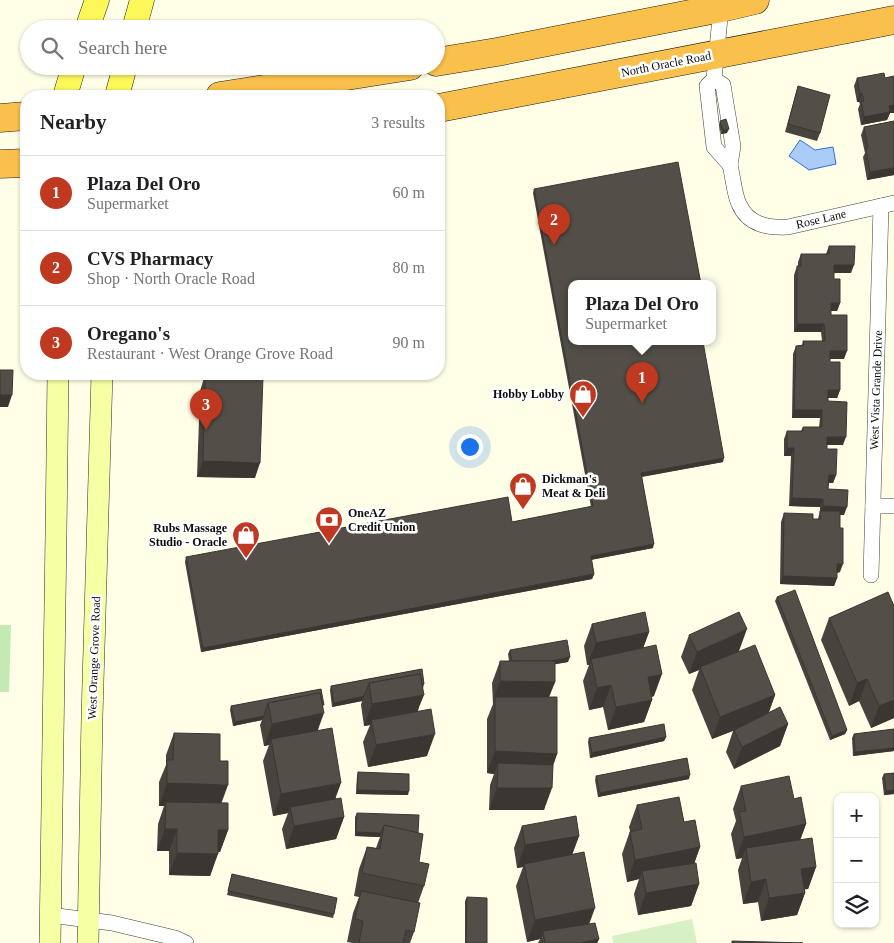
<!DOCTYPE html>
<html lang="en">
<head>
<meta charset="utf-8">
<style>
  body { margin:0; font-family:"Times New Roman",serif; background:#f6f6f6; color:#202124 }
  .controls { position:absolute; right:15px; bottom:15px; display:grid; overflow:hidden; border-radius:10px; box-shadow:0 1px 4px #0004 }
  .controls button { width:45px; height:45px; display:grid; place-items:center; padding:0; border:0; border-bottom:1px solid #e0e0e0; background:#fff; color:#202124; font:25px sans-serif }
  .you { position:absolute; left:469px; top:446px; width:18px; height:18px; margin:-12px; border:4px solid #fff; border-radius:50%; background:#1a73e8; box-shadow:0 0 0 8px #1a73e833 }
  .badge { display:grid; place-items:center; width:32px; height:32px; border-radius:50%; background:#be391f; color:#fff; font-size:16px; font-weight:700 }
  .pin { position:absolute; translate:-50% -41px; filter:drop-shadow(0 1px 2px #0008) }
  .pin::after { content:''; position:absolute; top:26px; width:18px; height:15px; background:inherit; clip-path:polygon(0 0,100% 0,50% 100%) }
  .popup { position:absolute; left:568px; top:280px; width:148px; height:65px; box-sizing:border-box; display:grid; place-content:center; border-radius:10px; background:#fff; filter:drop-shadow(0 1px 4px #0005); font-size:16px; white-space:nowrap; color:#757577 }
  .popup b { font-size:19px; color:#202124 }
  .popup::after { content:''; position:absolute; left:50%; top:100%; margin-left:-10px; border:10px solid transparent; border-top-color:#fff }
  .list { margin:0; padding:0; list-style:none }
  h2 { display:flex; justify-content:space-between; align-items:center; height:65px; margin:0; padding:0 20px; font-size:21px }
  h2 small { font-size:16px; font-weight:400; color:#757577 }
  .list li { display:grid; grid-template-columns:32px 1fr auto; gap:15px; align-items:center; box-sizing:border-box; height:75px; padding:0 20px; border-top:1px solid #e0e0e0 }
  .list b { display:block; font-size:19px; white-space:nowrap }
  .list p { margin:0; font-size:16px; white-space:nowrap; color:#757577 }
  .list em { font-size:16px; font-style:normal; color:#757577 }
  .icon { flex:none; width:28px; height:28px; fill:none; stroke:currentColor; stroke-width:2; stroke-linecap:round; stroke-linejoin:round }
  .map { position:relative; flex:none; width:894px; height:943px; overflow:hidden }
  .search { position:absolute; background:#fff; box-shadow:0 1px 4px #0004; left:20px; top:20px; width:425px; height:55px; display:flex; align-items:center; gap:12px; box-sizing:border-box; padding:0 18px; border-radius:28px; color:#757577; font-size:19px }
  .panel { position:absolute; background:#fff; box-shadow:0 1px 4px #0004; left:20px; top:90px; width:425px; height:290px; border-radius:20px }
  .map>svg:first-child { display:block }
  .green { fill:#c3eab2 }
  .pitch { fill:#d8f1c4 }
  .water { fill:#abcbf8; stroke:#306fd1 }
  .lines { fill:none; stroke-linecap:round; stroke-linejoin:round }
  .street-casing { stroke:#3e3e3e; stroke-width:16 }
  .secondary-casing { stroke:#2d2d2d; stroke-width:22 }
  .primary-casing { stroke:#1c1c1c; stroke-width:25 }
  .highway-casing { stroke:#1c1c1c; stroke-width:29 }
  .street { stroke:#fff; stroke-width:15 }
  .secondary { stroke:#f6ffa3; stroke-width:21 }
  .primary { stroke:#fdf85a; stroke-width:24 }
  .highway { stroke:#f9c04c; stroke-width:28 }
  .wall { fill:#47433d }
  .shaded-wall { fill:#3a3732 }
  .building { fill:#534e47; stroke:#3a3732 }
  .labels { text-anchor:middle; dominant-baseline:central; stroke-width:5; stroke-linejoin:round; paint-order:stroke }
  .street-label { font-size:12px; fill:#0b0b0b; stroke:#fff }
  .poi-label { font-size:12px; font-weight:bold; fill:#0b0b0b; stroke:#fff; text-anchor:end }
</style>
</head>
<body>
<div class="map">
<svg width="894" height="943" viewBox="0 0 894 943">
  <rect width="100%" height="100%" fill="#ffffe8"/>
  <path class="green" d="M0,625H11L9,692H0Z"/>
  <path class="pitch" d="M692,919L697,943H613L612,936Z"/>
  <path class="water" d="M800,140L815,150L833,147L836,164L809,170L789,156Z"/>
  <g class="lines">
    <g class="street-casing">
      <g id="street">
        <path d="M714,79L723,85L733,146L730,165L714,147L707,86L714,79L721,8"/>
        <path d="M730,165C733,176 734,194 739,204C748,225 768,228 788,227L894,203"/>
        <path d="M873,506H894"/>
        <path d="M871,575L881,206"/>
        <path d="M50,915L112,923L175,938L186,943"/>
      </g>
    </g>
    <g class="secondary-casing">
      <g id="secondary">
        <path d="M50,943L56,534L58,374"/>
        <path d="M88,943L92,717L102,374"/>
      </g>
    </g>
    <g class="primary-casing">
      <g id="primary">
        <path d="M87,29L97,0"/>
        <path d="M134,29L142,0"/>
        <path d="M65,96L74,66"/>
        <path d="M117,96L125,66"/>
      </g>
    </g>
    <g class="highway-casing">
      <g id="highway">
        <path d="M436,62L497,52L721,8L755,0"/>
        <path d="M220,96L410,66"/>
        <path d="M439,108L894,20"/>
        <path d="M0,118L26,116"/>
        <path d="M0,164L26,163"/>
      </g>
    </g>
    <use href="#street" class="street"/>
    <use href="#secondary" class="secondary"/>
    <use href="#primary" class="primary"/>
    <use href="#highway" class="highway"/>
  </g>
  <g class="wall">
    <path d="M894,76V113H890L887,120L861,125L858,109L860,104L859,102H857L854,86L857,78H885Z"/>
    <path d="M798,86L820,133L817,141L785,132Z"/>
    <path d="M720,121L727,133L721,134L719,125Z"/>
    <path d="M894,121V175L867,180L863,157L865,153L861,135L864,127Z"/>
    <path d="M534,189L572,284L723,462L642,477L653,548L591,560L594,574L592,579L201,652L185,562L186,557L512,522L591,507L533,193Z"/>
    <path d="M829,246L851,273H834V279L840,303L837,311H831V315L844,359H830V362L840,390L837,398H828V401L843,445H827V449L836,475L833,483H829L828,489L844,515H840V572L837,573V578L834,586L780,584L781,522L784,513L813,519H818L820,511V507L789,506L791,456H784V439L787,431H801L803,427H819L820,418H792L793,354L796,346L802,345L803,341H822L821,332H794V275L797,266H798V262L801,254H826Z"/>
    <path d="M205,375L255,478L197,477L200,391Z"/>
    <path d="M777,597L847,730L845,734L830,740L775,601Z"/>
    <path d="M894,606V718L871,728L859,701L849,706L821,640L829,618Z"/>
    <path d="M592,624L649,632L643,648L654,696L652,697V700L644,722L608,730L603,707L589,710L583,681L589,665H587L584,646Z"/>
    <path d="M689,635L739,651L775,695L769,712L788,724L780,746L734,769L726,752L733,731L712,739L692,690L699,670L689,674L681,657Z"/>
    <path d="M510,650L568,662L555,664V682L549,697L557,754L553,766L544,810H489L490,785L494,774L487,773V719L493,704L492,683L500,661H509L508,654Z"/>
    <path d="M422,669L424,684L418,711L427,756L368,767L363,742L370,725L364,726L361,705L362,701L332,707L330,690L331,686Z"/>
    <path d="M321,689L323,707L318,730L336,799L344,817L336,839L286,849L282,829L288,813L273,816L263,761L269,745L264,746L260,725L262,720L233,726L230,710L231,706Z"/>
    <path d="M894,729V751L853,756L852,738L854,734Z"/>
    <path d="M174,733L220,761L221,803L228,830L220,852H218L210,876L169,875V851H157L158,824L164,806H159V782L166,765V755Z"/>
    <path d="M666,737L664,741L590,758L588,742L589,738Z"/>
    <path d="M358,772L408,795L356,794L357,776Z"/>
    <path d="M894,773V794L884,795L882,778L884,774Z"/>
    <path d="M596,776L689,779L598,797L595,780Z"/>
    <path d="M741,786L794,799L806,824L800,840L816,867L808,889H804L805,893L797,915L761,921L758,902L743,904L738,870L742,858L736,859L731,834L736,821L733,809Z"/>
    <path d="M637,805L684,822L700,847L694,863L699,884L691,906L638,915L634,894L639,879L627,882L622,854L630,831L629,827Z"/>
    <path d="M357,813L418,833L419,862L424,886L418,903L414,932L410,943H353L347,942L353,913L359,897L354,896L359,869L367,847L376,848L380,837L355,836V817Z"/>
    <path d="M522,826L579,836L572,854L589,924L599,939L597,943H538L540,939L527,942L516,886L523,867L517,868L514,848Z"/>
    <path d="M232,874L334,914L333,918L227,895Z"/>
    <path d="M467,897L487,943H465V901Z"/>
  </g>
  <g class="shaded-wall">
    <path d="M862,93L859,102H857L860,94Z"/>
    <path d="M894,105V113H890L887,120L861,125L864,117L889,106Z"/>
    <path d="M729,129L727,133L721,134L723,130Z"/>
    <path d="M894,168V175L867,180L870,172Z"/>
    <path d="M834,265H854L851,273H831Z"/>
    <path d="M831,303H840L837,311H828Z"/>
    <path d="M797,324H824L821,332H794Z"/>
    <path d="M830,351H847L844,359H827Z"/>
    <path d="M828,390H840L837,398H825Z"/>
    <path d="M0,395H12L8,407H0Z"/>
    <path d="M794,410H822L820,418H792Z"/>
    <path d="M827,437H846L843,445H824Z"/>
    <path d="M787,448H794L791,456H784Z"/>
    <path d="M724,458L723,462L639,477L641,473Z"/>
    <path d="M203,461L260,463L255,478L197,477Z"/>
    <path d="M829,475H836L833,483H826Z"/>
    <path d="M792,498L823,499L820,507L789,506Z"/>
    <path d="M823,506L847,507L844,515L820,514Z"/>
    <path d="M654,544L653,548L589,560L591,556Z"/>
    <path d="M837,564H843L840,572L834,573Z"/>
    <path d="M594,574L592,579L201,652L203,648Z"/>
    <path d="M783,576L837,578L834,586L780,584Z"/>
    <path d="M747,629L739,651L700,667L699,670L689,674L697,652Z"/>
    <path d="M649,632L641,654L591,659L589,665H587L596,643Z"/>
    <path d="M570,657L568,662L511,672L513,668Z"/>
    <path d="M662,674L654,696L640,699L648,677Z"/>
    <path d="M867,679L859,701L849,706L857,683Z"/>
    <path d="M500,681L555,682L546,704L495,697L492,704Z"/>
    <path d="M611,685L603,707L589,710L597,688Z"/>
    <path d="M424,695L415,717L371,720L370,725L364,726L372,704Z"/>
    <path d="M775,695L767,717L712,739L720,717Z"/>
    <path d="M364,696L362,701L332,707L334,703Z"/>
    <path d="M652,700L644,722L608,730L616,707Z"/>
    <path d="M894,700V718L871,728L879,706Z"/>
    <path d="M324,713L316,735L271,739L269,745L264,746L272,724Z"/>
    <path d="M264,716L262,720L233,726L235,722Z"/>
    <path d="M788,724L780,746L734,769L742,747Z"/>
    <path d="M847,730L845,734L830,740L832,736Z"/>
    <path d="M435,734L427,756L368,767L376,745Z"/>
    <path d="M666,737L664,741L590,758L592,753Z"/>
    <path d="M894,748V751L853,756L855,752Z"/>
    <path d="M495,751L557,754L549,776L498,763L494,774L487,773Z"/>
    <path d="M690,775L689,779L598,797L600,793Z"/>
    <path d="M167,783L228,785L220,807L166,802L164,806H159Z"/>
    <path d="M341,783L333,805L290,807L288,813L273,816L281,794Z"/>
    <path d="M497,788H552L544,810H489Z"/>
    <path d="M357,790L409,791L408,795L356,794Z"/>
    <path d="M894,790V794L884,795L886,791Z"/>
    <path d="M344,817L336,839L286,849L294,826Z"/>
    <path d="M806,824L798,846L746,848L742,858L736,859L744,837Z"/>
    <path d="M165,829H177L169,851H157Z"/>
    <path d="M218,830H228L220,852H210Z"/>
    <path d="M356,832L381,833L380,837L355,836Z"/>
    <path d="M579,836L571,858L524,864L523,867L517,868L525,845Z"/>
    <path d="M700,847L692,870L642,871L639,879L627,882L635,860Z"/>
    <path d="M177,853L218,854L210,876L169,875Z"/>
    <path d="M816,867L808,889L793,891L801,869Z"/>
    <path d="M766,879L758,902L743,904L751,882Z"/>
    <path d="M699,884L691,906L638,915L646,893Z"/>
    <path d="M805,893L797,915L761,921L769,898Z"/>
    <path d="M595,908L587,930L543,931L540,939L527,942L535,920Z"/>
    <path d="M599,939L597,943H580Z"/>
  </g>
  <g class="building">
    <path d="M884,73L885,78L894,76V105L889,106L890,112L864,117L861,101H864L862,93L860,94L857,78Z"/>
    <path d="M798,86L830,95L820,133L788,124Z"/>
    <path d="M726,119L729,129L723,130L720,121Z"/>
    <path d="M894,121V168L870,172L866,149L868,148L864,127Z"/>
    <path d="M678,162L701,284H572V342H703L724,458L641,473L654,544L591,556L594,574L203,648L186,557L508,497L512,522L593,506L534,189Z"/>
    <path d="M829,246H855L854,265H834V279H840V303H831V315H847V351H830V362H840V390H828V401L847,402L846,437H827V449H837L836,475H829L828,489L848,490L847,507L823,506V499L792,498L794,448H787V431H803V427H822V410H794L796,346L804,345L803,341H825V332L824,324H797V266H801V254H829Z"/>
    <path d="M0,370H13L12,395H0Z"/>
    <path d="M205,375L263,376L260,463L203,461Z"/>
    <path d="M820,511H840V528H843V564H837V578L783,576L784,513L813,514V519H820Z"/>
    <path d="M795,590L847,730L832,736L777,597Z"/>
    <path d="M888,592L894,606V700L879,706L867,679L857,683L829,618Z"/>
    <path d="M645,612L649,632L596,643L592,624Z"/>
    <path d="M739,612L747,629L697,652L689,635Z"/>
    <path d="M567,640L570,657L551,661H512L510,650Z"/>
    <path d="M656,645L662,674L648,677L652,700L616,707L611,685L597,688L591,659Z"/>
    <path d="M755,645L775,695L720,717L700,667Z"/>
    <path d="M500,661H555V682L500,681Z"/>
    <path d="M422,669L424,684L422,685L420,674L369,683L364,696L334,703L331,686Z"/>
    <path d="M420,674L424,695L372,704L369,683Z"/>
    <path d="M321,689L324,705H323L320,693L268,703L264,716L235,722L231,706Z"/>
    <path d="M320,693L324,713L272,724L268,703Z"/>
    <path d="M495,697H557V754L495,751Z"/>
    <path d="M780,707L788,724L742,747L734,730Z"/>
    <path d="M431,709L435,734L376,745L371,720Z"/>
    <path d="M664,724L666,737L592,753L589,738Z"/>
    <path d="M332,728L341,783L281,794L271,739Z"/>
    <path d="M894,729V748L855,752L854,734Z"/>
    <path d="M174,733L220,734V761H228V785L167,783V760H173Z"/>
    <path d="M687,758L690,775L600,793L596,776Z"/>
    <path d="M498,763L553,765L552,788H497Z"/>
    <path d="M358,772L409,774V791L357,790Z"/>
    <path d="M894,773V790L886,791L884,774Z"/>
    <path d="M789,776L794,799L801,797L806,824L744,837L739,812L746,811L741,786Z"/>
    <path d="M679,797L684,822L695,820L700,847L635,860L630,832L642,829L637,805Z"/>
    <path d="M341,798L344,817L294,826L290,807Z"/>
    <path d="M166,802L228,803V830H218V854L177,853V829H165Z"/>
    <path d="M357,813L419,815L418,833L384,825L381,833L356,832Z"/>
    <path d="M576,816L579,836L525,845L522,826Z"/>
    <path d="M384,825L423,834L419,862L429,864L424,886L362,873L367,847L380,849Z"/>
    <path d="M812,838L816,867L801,869L805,893L769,898L766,879L751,882L746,848Z"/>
    <path d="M584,852L595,908L535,920L524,864Z"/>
    <path d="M696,863L699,884L646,893L642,871Z"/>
    <path d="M232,874L337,898L334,914L228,891Z"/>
    <path d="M361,891L420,903L414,932L406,930L403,943H359L363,921L355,919Z"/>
    <path d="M467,897L487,898V943H466Z"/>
    <path d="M595,923L599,939L580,943H545L543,931Z"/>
    <path d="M732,941L803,943H732Z"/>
  </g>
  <defs>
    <g id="shop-pin" transform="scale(1.4375)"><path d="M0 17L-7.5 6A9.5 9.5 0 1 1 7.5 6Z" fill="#be391f" stroke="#fff"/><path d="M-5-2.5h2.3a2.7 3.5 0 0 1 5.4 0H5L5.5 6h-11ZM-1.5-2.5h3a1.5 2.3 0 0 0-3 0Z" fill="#fff"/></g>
    <g id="bank-pin" transform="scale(1.4375)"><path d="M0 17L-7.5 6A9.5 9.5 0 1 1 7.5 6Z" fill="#be391f" stroke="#fff"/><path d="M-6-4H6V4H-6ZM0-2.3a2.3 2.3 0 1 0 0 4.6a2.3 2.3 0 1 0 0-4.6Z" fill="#fff"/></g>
  </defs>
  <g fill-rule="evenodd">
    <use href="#shop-pin" x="583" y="394"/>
    <use href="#shop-pin" x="523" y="486"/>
    <use href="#bank-pin" x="329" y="520"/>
    <use href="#shop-pin" x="246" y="535"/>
  </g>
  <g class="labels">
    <g class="street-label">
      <text transform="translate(666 64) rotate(-11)">North Oracle Road</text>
      <text transform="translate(821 219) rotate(-13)">Rose Lane</text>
      <text transform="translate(876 390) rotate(-88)">West Vista Grande Drive</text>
      <text transform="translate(94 658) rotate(-88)">West Orange Grove Road</text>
    </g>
    <g class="poi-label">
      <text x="564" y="394">Hobby Lobby</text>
      <text x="542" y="479" text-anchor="start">Dickman's<tspan x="542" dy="14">Meat &amp; Deli</tspan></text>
      <text x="348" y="513" text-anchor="start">OneAZ<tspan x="348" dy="14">Credit Union</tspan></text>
      <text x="227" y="528">Rubs Massage<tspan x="227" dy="14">Studio - Oracle</tspan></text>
    </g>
  </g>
</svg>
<div class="controls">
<button>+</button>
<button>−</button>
<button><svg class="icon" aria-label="layers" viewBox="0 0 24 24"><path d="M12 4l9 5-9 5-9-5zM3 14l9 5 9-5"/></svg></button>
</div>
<div class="you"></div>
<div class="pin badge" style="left:642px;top:403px">1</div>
<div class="popup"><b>Plaza Del Oro</b>Supermarket</div>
<div class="pin badge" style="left:554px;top:245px">2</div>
<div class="pin badge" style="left:206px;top:430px">3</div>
<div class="search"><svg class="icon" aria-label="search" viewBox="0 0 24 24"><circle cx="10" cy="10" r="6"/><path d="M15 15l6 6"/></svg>Search here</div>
<section class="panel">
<h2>Nearby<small>3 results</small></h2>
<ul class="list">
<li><span class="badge">1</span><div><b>Plaza Del Oro</b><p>Supermarket</p></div><em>60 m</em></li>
<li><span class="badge">2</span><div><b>CVS Pharmacy</b><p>Shop · North Oracle Road</p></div><em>80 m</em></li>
<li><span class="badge">3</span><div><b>Oregano's</b><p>Restaurant · West Orange Grove Road</p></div><em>90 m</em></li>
</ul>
</section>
</div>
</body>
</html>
